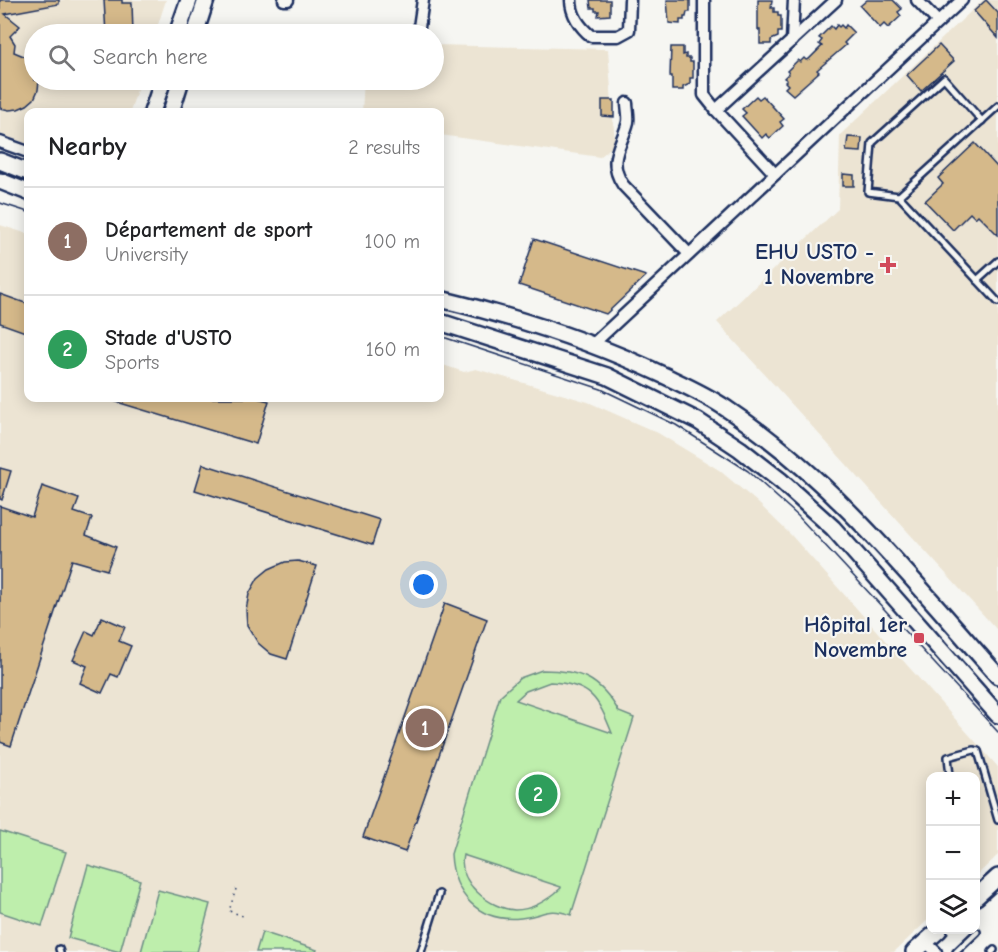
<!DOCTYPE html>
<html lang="en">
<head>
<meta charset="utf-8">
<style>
  body { margin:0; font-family:"Comic Neue",sans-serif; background:#f2f2f2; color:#202124 }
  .controls { position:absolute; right:18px; bottom:18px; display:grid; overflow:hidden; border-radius:12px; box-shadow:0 3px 15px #0003 }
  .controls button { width:54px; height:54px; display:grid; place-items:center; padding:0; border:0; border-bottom:2px solid #e0e0e0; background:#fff; color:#202124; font:30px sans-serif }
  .you { position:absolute; left:424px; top:585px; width:21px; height:21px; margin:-15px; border:4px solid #fff; border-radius:50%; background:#1a73e8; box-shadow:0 0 0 9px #1a73e833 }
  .badge { display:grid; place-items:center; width:39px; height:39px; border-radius:50%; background:#2563eb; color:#fff; font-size:20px; font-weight:700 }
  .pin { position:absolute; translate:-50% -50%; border:3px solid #fff; box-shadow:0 2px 6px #0006 }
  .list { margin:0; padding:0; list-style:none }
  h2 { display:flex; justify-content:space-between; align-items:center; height:78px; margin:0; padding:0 24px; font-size:26px }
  h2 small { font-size:20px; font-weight:400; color:#757577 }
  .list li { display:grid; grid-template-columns:39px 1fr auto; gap:18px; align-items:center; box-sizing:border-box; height:108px; padding:0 24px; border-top:2px solid #e0e0e0 }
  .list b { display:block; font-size:22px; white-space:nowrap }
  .list p { margin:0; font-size:20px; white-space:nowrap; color:#757577 }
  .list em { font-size:20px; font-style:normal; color:#757577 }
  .icon { flex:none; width:33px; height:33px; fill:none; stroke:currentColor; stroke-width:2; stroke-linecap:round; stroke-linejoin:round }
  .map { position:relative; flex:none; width:998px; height:952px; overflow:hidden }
  .search { position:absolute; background:#fff; box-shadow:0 3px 15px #0003; left:24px; top:24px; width:420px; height:66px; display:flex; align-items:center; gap:15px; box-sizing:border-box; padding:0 21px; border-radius:33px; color:#757577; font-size:22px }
  .panel { position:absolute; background:#fff; box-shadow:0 3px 15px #0003; left:24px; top:108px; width:420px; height:294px; border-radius:12px }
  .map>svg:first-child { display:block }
  .built { fill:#ece4d3 }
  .green { fill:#beeeac; stroke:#6c8e85; stroke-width:1.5; fill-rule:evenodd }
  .building { fill:#d5b98a; stroke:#1b2f5e; stroke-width:1.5 }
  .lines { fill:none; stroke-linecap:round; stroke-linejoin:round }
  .service-casing { stroke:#1b2f5e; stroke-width:10 }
  .minor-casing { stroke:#1b2f5e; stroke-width:15 }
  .secondary-casing { stroke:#1b2f5e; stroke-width:20 }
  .path { stroke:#1b2f5e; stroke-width:1.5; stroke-dasharray:1.5 4.5; stroke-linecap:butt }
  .service { stroke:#f6f6f2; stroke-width:5 }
  .minor { stroke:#f6f6f2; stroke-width:10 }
  .secondary { stroke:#f6f6f2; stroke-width:15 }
  .tram { stroke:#1b2f5e; stroke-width:1.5 }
  .poi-dot { fill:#d1495b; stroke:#f6f6f2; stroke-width:2 }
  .labels { text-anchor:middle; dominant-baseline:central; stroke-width:4.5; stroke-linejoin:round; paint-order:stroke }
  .poi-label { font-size:22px; font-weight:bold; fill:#1b2f5e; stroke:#f6f6f2; text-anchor:end }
</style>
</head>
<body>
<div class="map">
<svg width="998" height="952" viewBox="0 0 998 952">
  <rect width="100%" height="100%" fill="#f6f6f2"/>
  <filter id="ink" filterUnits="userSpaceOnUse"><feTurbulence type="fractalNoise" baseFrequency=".0167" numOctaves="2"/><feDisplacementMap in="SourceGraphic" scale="12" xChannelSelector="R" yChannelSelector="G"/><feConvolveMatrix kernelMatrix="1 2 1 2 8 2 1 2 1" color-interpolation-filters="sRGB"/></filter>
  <g filter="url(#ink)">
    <g class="built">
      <path d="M0,0H166L155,34H34V80H140L130,112H28V144L0,134Z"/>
      <path d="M983,0H998V631L717,322L838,209L840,135Z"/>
      <path d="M434,45L608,49L615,144L600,157L440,135V112H362L364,80H434Z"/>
      <path d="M0,225L28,234V398H440V364L464,372L476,369L588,402L658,433L719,470L757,502L791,535L998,767V855L976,876V776H930V918L894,952H0Z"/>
    </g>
    <g class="green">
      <path d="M542,670C580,670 600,678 619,712L634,718L571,915C546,906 544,916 521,918C478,923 453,894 451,854L500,696L520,678ZM550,682C591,684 598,698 612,733L516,700L526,691ZM463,855L561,887V888C549,899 532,910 515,910C490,909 457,882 463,855Z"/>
      <path d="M0,831L66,852L42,926L0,912Z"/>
      <path d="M88,865L140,880L120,952L68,938Z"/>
      <path d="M158,890L210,904L197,952H141Z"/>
      <path d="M262,932L317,950L316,952H256Z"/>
    </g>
    <g class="building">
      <path d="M0,0H59V4L5,14L20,26L10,36L15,44L14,52L26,57L33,63L34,80H39L38,90L34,99L27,105L18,109L9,110L0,108Z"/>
      <path d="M104,0H122V3H132L133,34H106Z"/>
      <path d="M590,0H610V15L598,16L599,11H595V8H591Z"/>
      <path d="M667,0H690V12H687L686,17H684V20H680V24L669,23Z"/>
      <path d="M758,0H772L771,8H774V12H778V16H781V32H778V37L771,40V44H760V30H758Z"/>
      <path d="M867,0H893L902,9L898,12L901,16L888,28L884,24L880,28L860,6Z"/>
      <path d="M986,0L998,13V38L974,11Z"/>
      <path d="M837,25L839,27L841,25L844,28L846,25L854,33L844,43L846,45L817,70L819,72L793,95L785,88L788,85L785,82L787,80L784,78L789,73L787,71L798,60L800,62L804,58L806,60L809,59L822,46L819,44L822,40L819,38L831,26L834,29Z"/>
      <path d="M939,45L954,61L921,91L907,75Z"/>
      <path d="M671,47H683V55L686,54V58H690V62H693V78H690V84L683,87V90H672V76H670Z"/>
      <path d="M756,96L759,99L763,96L784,119L780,122L783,126L770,138L766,134L762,138L742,116L746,113L742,109Z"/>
      <path d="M602,100H614V117L602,116Z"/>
      <path d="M848,137L862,138L861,152L846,151Z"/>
      <path d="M975,143L998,168V235L978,215L975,218L970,213L953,230L925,201L943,184L938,178Z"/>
      <path d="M843,174L854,175V186H843Z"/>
      <path d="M534,239L646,276L606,314L519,285Z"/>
      <path d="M0,294L28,304V333L0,323Z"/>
      <path d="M110,398H257L269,401L256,444L110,400Z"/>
      <path d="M203,464L380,520L372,545L195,490Z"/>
      <path d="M0,468L11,471L2,500L0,499Z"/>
      <path d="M42,486L79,499L74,512L92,518L86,535L116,547L107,570L72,560L11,746L0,742V506L32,517Z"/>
      <path d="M298,561L317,566L287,659L271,654L258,643L247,625L246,610L249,594L258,578L269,569L285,562Z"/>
      <path d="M445,603L487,619L405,852L363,837Z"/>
      <path d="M102,617L125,627L119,641L131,646L118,677L111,674L102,693L80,683L87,666L73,660L86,631L94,635Z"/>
    </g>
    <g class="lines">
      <g class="service-casing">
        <g id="service">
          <path d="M998,106L899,196L998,302"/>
          <path d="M899,196L868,192L872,143L944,78L982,121"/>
          <path d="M977,280L998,261"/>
          <path d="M950,776L948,757L974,750L978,751L998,820"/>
          <path d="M59,949L60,952"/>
          <path d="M421,952L439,894"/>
          <path d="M956,952L977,932"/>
          <path d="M992,952L994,950"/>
        </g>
      </g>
      <g class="minor-casing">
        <g id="minor">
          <path d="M284,0H288"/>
          <path d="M571,0C571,14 580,27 591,36H618L629,30L630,0"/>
          <path d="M704,0V95L716,110"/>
          <path d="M917,0L938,22"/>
          <path d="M418,34L423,0"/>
          <path d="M792,41L794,0"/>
          <path d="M627,103C627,108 629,116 628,122C622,146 606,159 623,185L689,254"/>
          <path d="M0,142L28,152"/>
          <path d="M775,174L716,110L836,0"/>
          <path d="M592,345L962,0"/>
          <path d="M926,942L936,952"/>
        </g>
      </g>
      <g class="secondary-casing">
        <g id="secondary">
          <path d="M177,34L189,0"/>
          <path d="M195,34L206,0"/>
          <path d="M152,112L163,80"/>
          <path d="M171,112L181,80"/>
          <path d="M0,161L28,172"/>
          <path d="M0,181L28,192"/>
          <path d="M440,299C516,317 591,341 663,375C684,385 707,395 727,409C833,479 914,582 998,676"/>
          <path d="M440,322L607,376L698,421L740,449L781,481L833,528L998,715"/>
          <path d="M976,897L998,877"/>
          <path d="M914,952L939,930"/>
        </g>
      </g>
      <path class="path" d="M236,889L229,911L243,916"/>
      <use href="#service" class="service"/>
      <use href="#minor" class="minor"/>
      <use href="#secondary" class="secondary"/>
      <g class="tram">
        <path d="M0,203L28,212"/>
        <path d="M440,336L601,389L676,425L748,471L798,516L998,732"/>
      </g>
    </g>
  </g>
  <g class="poi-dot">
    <path d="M885 256h6v6h6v6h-6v6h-6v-6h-6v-6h6z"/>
    <rect x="913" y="632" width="12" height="12" rx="3"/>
  </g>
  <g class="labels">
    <g class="poi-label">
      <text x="874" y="252">EHU USTO -<tspan x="874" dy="25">1 Novembre</tspan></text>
      <text x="907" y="625">Hôpital 1er<tspan x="907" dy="25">Novembre</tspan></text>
    </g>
  </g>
</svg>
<div class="controls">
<button>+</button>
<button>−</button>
<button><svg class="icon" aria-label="layers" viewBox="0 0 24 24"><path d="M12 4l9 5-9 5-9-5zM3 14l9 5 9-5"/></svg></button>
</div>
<div class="you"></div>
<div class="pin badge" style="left:425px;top:728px;background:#8d6e63">1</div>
<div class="pin badge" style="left:538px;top:794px;background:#2e9e5b">2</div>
<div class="search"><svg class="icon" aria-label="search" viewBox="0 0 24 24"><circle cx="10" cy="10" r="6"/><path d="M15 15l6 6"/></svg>Search here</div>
<section class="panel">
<h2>Nearby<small>2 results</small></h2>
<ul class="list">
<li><span class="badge" style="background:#8d6e63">1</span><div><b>Département de sport</b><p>University</p></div><em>100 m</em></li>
<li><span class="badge" style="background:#2e9e5b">2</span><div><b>Stade d'USTO</b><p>Sports</p></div><em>160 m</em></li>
</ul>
</section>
</div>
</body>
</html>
